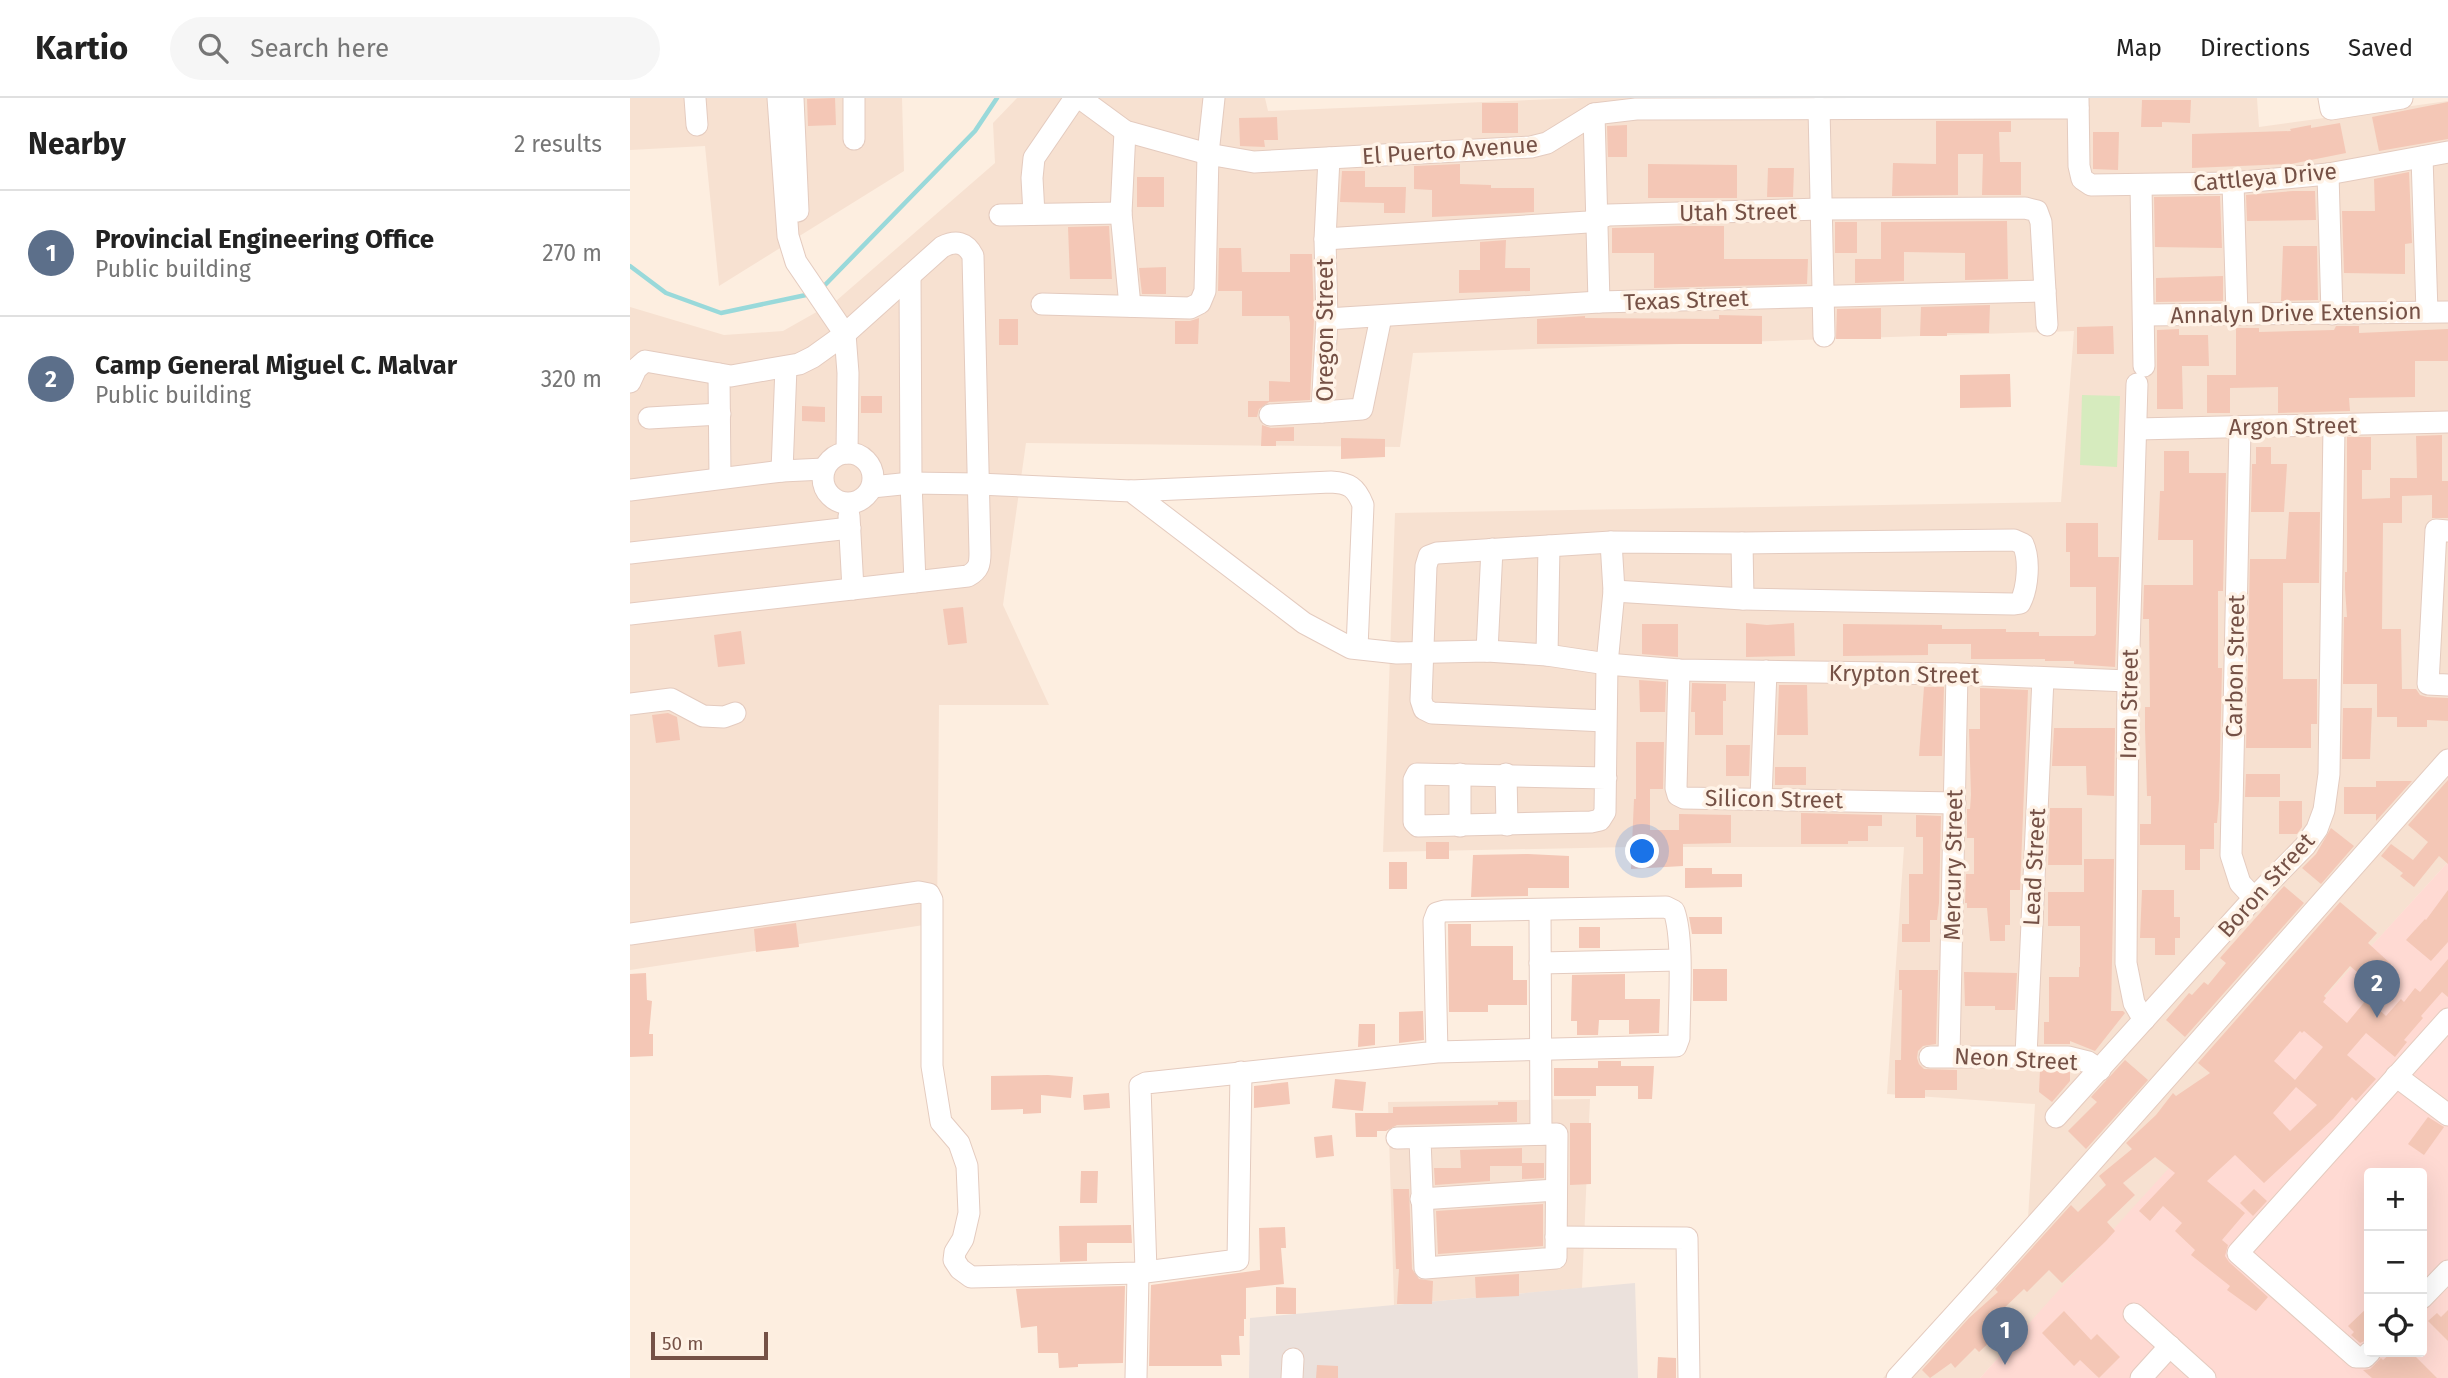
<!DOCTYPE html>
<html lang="en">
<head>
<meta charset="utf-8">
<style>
  body { margin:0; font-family:"Fira Sans",sans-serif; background:#f6f6f6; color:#222 }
  .controls { position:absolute; right:21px; bottom:21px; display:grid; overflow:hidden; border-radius:7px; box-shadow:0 7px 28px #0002 }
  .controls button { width:63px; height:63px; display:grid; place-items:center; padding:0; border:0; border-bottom:2px solid #e0e0e0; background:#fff; color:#222; font:35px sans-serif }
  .scale { position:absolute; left:21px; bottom:18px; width:117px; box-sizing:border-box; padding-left:7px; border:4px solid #755146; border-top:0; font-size:19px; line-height:24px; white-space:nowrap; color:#755146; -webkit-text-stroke:5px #fff3e7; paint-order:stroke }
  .you { position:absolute; left:1013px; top:754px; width:24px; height:24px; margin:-18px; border:5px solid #fff; border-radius:50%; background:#1a73e8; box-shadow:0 0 0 10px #1a73e833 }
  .badge { display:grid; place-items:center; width:46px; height:46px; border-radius:50%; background:#1a73e8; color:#fff; font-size:23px; font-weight:700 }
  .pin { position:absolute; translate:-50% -58px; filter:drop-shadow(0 2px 4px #0008) }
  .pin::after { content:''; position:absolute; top:37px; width:24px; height:21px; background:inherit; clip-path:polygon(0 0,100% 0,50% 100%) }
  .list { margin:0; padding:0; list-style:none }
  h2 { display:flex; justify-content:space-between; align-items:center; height:91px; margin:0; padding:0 28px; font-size:30px }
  h2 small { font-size:23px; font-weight:400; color:#767676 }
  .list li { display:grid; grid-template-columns:46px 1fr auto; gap:21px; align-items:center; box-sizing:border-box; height:126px; padding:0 28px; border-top:2px solid #e0e0e0 }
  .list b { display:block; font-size:26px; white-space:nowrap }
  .list p { margin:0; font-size:23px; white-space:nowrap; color:#767676 }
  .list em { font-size:23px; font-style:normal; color:#767676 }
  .icon { flex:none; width:38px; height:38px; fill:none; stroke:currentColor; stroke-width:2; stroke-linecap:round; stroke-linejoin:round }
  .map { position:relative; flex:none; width:1818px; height:1280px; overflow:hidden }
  header { display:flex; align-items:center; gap:42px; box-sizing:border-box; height:98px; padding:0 35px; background:#fff; border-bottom:2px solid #e0e0e0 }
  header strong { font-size:33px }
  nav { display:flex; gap:38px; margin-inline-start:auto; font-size:24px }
  .search { width:490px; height:63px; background:#f6f6f6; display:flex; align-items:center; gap:18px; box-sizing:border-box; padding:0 24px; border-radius:38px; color:#767676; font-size:26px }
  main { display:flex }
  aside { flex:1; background:#fff }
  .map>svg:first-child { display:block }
  .residential { fill:#f7e1d1 }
  .commercial { fill:#ffdad3; fill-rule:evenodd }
  .industrial { fill:#ebe1dc }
  .green { fill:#d6ebbe }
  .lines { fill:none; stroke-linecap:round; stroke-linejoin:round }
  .stream { stroke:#99d9da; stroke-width:4.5 }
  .building { fill:#f4c7b6; fill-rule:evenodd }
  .minor-casing { stroke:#e4cbbf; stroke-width:23 }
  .minor { stroke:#fff; stroke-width:21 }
  .labels { text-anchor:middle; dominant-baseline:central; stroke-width:7; stroke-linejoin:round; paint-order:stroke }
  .street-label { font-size:23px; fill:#755146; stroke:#fff3e7 }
</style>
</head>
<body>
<header>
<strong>Kartio</strong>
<div class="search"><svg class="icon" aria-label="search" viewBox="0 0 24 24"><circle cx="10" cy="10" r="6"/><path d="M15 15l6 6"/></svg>Search here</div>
<nav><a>Map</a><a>Directions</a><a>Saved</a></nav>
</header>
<main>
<aside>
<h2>Nearby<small>2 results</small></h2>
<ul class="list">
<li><span class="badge" style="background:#5c6f8a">1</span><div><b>Provincial Engineering Office</b><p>Public building</p></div><em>270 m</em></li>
<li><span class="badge" style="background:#5c6f8a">2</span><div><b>Camp General Miguel C. Malvar</b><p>Public building</p></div><em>320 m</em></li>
</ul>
</aside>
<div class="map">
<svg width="1818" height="1280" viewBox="0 0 1818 1280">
  <rect width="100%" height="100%" fill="#fdeee0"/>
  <g class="residential">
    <path d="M0,0H272L274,73L89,188L75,48L0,52Z"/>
    <path d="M387,0H635L638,13L950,0H1627L1629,29L1818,3V764L1350,1280H1253L1398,1120L1405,1006L1257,996L1274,749H999L753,754L765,415L1431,404L1444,233L783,255L770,349L396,345L373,507L419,607H309L307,825L0,872V209L94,237L153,233L206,203L365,65L363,25Z"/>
    <path d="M960,1001L952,1190L764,1207L758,1004Z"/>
  </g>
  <path class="commercial" d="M1818,764V1280H1350L1498,1115ZM1739,1075H1792V1254H1739Z"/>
  <path class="industrial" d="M1005,1185L1008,1280H619L620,1220Z"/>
  <path class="green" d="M1452,297L1490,298L1487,369L1450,367Z"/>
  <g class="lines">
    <g class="stream">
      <path d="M0,168L36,195L91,215L176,197"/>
      <path d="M194,188L345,33L367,0"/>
    </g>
  </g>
  <g class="building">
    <path d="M205,0L206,27L178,28L177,1Z"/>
    <path d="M1512,2H1561L1560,25L1532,24V29H1511Z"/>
    <path d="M1818,4V41L1749,53L1742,19Z"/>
    <rect x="852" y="5" width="36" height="30"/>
    <path d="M647,19L648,42H634L635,49L610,48L609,20Z"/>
    <path d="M1306,23H1381V34H1369L1370,64H1391V97H1352L1353,56H1328V97L1262,98L1263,65L1306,66Z"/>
    <path d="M1710,25L1716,55L1661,66L1562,70V36L1661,33L1660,31L1681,27V30Z"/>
    <path d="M997,27V59H978L977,28Z"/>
    <path d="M1463,34H1489L1488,72L1463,71Z"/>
    <path d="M830,66V86L861,87V90H904V114L802,119V92L784,91V68Z"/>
    <path d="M1018,66L1107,67V100H1018Z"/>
    <path d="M1138,70H1164L1163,99H1137Z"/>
    <path d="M712,73H735V89H776L775,115H754V105L710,104Z"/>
    <path d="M1779,74L1782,145L1775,146V176L1714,175L1712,113H1745L1744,81Z"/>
    <rect x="507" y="79" width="27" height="30"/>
    <path d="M1663,93H1685L1686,122L1617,123L1616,97Z"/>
    <path d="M1590,98L1592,150L1525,149L1524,99Z"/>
    <path d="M1377,123L1378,181L1335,182V155L1274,154V183L1225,185V161H1251V124Z"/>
    <rect x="1205" y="124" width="22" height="31"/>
    <path d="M479,128L482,181H440L438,129Z"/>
    <path d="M1048,128H1094V161H1178L1177,186L1024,190V155H982V130Z"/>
    <path d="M876,142L875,170H900V193L829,195V172H850V144Z"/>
    <path d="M1653,148H1687L1688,202L1651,203Z"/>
    <path d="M589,150H611L612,174H660V156H682L684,221L680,302L639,304L629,311L627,319H618V303H639V283L660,284V225L659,218H612V193H588Z"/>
    <path d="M536,169V196H512L509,170Z"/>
    <path d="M1593,178V203L1526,204V180Z"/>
    <path d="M1360,207L1359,235H1317V238H1290L1291,209Z"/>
    <path d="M1251,210V241H1206L1207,211Z"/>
    <path d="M1089,217L1132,218V246H907V221L955,218V220L1089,221Z"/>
    <path d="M569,220L568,246H545V223H560Z"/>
    <rect x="369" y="221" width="19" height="26"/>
    <path d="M1483,228L1484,256H1447V229Z"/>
    <path d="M1706,228H1729V235L1818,231V263H1785V299L1719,300L1720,313L1648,315V289L1600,290V315H1577V277H1606V230H1629V234L1704,232Z"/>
    <path d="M1549,231V237H1578L1579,268H1552L1553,311H1527V232Z"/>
    <path d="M1380,276L1381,309L1330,310V277Z"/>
    <rect x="231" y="298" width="21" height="17"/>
    <path d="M172,308L195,309V324L172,323Z"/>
    <path d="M632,327L641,330L664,329V343H646V348H631Z"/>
    <path d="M1812,337V383H1818V420H1802V397L1772,398V425H1753L1752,531H1771L1772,591H1786L1790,597L1797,599L1818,600V623L1797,622V629H1767V619H1747V586H1713L1714,519H1717L1715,491V474H1717V339H1741V372H1732V401L1760,400V380H1787L1786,338Z"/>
    <path d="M711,340L755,341V359L711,361Z"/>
    <path d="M1626,349H1641V366H1657L1654,414H1621L1622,366H1626Z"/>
    <path d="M1534,353H1559V375H1596L1593,493H1588V570H1592L1589,702L1587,725H1584V751H1570V772H1555V747H1510V726H1521V698H1517L1515,630V609H1520L1519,521H1513L1514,487H1563V442H1528L1530,393H1534Z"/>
    <path d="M1659,414H1690L1689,485H1653V581H1687V626H1681V650H1616L1620,461H1656Z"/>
    <path d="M1436,425H1468V459H1489L1485,569L1444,566V563H1415V561H1341V546H1298V557L1213,558V526L1312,527V531H1376V534H1409V538H1464L1466,536V489H1440V454H1436Z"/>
    <path d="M333,509L337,545L318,547L313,511Z"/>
    <path d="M1116,525L1137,527L1164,525L1165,558L1116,559Z"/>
    <path d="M1012,526H1048V559L1012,556Z"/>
    <path d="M111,533L115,566L88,569L84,537Z"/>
    <path d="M1009,582L1036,584L1035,614H1010Z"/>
    <path d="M1062,585L1096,586V603H1093V637H1065V614H1061Z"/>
    <path d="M1149,587H1177L1178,637H1147Z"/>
    <path d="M1294,589H1314L1312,658H1289Z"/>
    <path d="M1350,590L1398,592L1390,792H1380V827H1375V843H1360L1357,810H1337V805H1335L1336,776H1344V740H1337V711H1340L1341,697L1339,631H1350Z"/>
    <path d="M1713,610H1742L1740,661H1712Z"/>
    <path d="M38,615L47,619L50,642L26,645L22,617Z"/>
    <path d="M1424,630H1485L1484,698L1457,697L1456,668H1422Z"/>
    <path d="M1006,644H1034L1033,691H1020V732H1049V716L1101,717V745L1053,746V768L1001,771L1004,701H1006Z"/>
    <path d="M1096,647H1120L1119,678H1096Z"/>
    <rect x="1145" y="669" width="31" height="18"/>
    <path d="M1616,676H1650V699H1615Z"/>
    <path d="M1818,682V766L1809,758L1784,789L1770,778L1773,775L1751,758L1761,746L1783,762L1798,744L1778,727Z"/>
    <path d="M1746,683H1782L1746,723V716H1714V689H1746Z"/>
    <path d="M1649,703H1672V729L1667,736H1649Z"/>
    <path d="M1420,710H1452V767H1418Z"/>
    <path d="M1171,715L1252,717V728H1238V743H1218V746H1171Z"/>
    <path d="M1286,717L1311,718L1309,805L1307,822H1300V844H1272V826H1279V776H1293V739H1286Z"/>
    <path d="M1701,730L1724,748L1691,786L1672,770L1686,756Z"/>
    <rect x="796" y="744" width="23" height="17"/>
    <path d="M898,756L939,758V790H898V798L841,799L843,757Z"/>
    <path d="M1454,761H1484L1481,913H1493L1495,915L1465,953L1440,943V946H1414V924H1419V879H1449V869H1450V828H1418V794H1454Z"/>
    <rect x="759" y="764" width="18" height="27"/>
    <path d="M1055,770H1082V776H1112V789L1055,790Z"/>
    <path d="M1654,788L1674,805L1555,939L1536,922L1559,895L1562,897L1574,884L1578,887L1596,865L1590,860Z"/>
    <path d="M1512,792H1544V819H1550V840H1545V857H1525V840H1510Z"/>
    <path d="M1818,792V844L1801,863L1776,842L1795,821L1796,822Z"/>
    <path d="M1710,804L1747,835L1738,845L1761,866L1757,871L1761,874L1753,883L1740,872L1734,880L1720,868L1694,898L1696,900L1693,904L1717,925L1737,901L1756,918L1771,901L1774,904L1785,890L1790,894L1818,861V899L1812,894L1791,918L1793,920L1774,942L1777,944L1765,959L1736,935L1717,957L1746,981L1726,1003L1722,999L1703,1021L1634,1085L1605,1057L1577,1083L1615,1115L1592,1142L1598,1147L1595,1158L1599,1164L1638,1199L1626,1213L1597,1192L1600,1188L1561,1157L1565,1152L1545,1133L1552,1125L1533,1108L1520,1123L1509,1113L1545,1075L1525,1059L1493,1085L1505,1097L1477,1124L1485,1133L1476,1143L1432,1185L1419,1172L1397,1194L1394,1191L1370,1214L1373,1217L1369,1221L1380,1232L1368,1244L1364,1240L1349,1254L1345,1250L1325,1270L1321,1265L1300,1280L1292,1272L1339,1220L1368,1194L1365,1191L1441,1107L1448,1114L1476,1087L1469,1078L1502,1051L1496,1045L1526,1017L1543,995L1546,998L1580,975L1568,965ZM1670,933L1672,935L1674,933L1693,949L1665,982L1644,963ZM1666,989L1687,1007L1660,1033L1643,1015Z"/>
    <path d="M1059,819H1092V836H1062Z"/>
    <path d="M166,825L169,849L126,854L124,831Z"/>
    <path d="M818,826H841V848H883V882H897V907H858V914H819Z"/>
    <rect x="949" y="829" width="21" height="21"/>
    <rect x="1063" y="871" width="34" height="32"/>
    <path d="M1269,872H1308L1306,946L1293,948L1288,953L1287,960L1289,966L1294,971L1327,972V992H1295V1000H1265V962H1271L1272,892H1269Z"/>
    <path d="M1334,874L1387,875L1385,912H1365V908H1335Z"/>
    <path d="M16,875L17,902L22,903L19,936H23V958L0,959V876Z"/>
    <path d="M995,876V901H1030L1029,935L999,936V922H969L968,937H947V923H941L942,877Z"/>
    <path d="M793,913L794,942L769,945V914Z"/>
    <path d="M729,926H745V947L728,949Z"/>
    <path d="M1495,962L1518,982L1456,1051L1438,1033L1467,1004L1461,999Z"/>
    <path d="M968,963H991V968H1024L1022,1001H1008V988H966V998H924V970H968Z"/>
    <path d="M1410,972L1440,973V983L1422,1004L1409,994Z"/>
    <path d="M418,977L443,979L441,1000L411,997V1015L393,1016V1011L361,1012V978Z"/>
    <path d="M705,981L736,984L733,1013L702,1010Z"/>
    <path d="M658,984L660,1006L624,1010V988Z"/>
    <path d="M479,995L480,1010L454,1012L453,997Z"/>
    <path d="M868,1004H887V1024L767,1027L756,1033H747V1039H726L725,1015H763V1009L868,1007Z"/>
    <path d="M1798,1019L1814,1029L1794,1057L1778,1046Z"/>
    <path d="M940,1025H961V1086L940,1087Z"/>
    <path d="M702,1037L704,1058L686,1060L684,1039Z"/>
    <path d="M892,1050V1065H914V1080L892,1081V1068H860V1083L805,1087L804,1070H831L830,1052Z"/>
    <path d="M451,1073H468L467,1105H450Z"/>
    <path d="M763,1091H779L782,1171L789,1181L803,1183L802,1206H767L769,1171H766Z"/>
    <path d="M1624,1091L1637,1103L1623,1118L1610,1105Z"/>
    <path d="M913,1106V1148L808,1156L806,1113Z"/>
    <path d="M501,1127L502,1145H457V1163L430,1164L429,1128Z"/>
    <path d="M655,1129L656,1150H651L654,1186L616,1190V1221H614V1238H609L610,1257H591L592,1268H519L521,1187L630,1172L629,1130Z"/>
    <path d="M889,1176V1198L846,1200L845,1179Z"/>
    <path d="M495,1188L493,1265L448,1266V1269L429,1270L428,1255H408L407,1228L391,1230L386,1191Z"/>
    <path d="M646,1189L666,1190V1216H646Z"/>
    <path d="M1739,1208V1241L1730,1245L1721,1237L1724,1234L1718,1228Z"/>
    <path d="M1818,1212V1243L1798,1223L1807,1215L1811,1219Z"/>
    <path d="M1434,1213L1461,1242L1467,1236L1490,1259L1469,1280L1450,1262L1444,1268L1412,1235Z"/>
    <path d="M1762,1254H1781L1807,1280H1742L1733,1272L1740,1271L1751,1260L1753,1262Z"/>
    <path d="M1028,1259L1046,1260V1280H1027Z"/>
    <path d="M687,1267L708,1268V1280H686Z"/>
  </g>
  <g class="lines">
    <g class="minor-casing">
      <g id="minor">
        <path d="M65,0L67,27"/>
        <path d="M148,0L158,138L166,164L215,236L218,275L217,355"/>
        <path d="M163,0L168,113"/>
        <path d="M450,0L495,33L578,56L624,64L901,49L917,45L964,16L1006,11L1448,10"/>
        <path d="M1448,0L1449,68L1452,81L1461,87L1603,85L1698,76L1818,54"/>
        <path d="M1699,0L1701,11L1772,0"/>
        <path d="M1189,10L1194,238"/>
        <path d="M964,16L969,204"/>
        <path d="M495,33L491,115L500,208"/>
        <path d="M224,41V0"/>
        <path d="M1792,59L1797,214"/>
        <path d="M699,60L695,141L697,221L692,314L732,311L751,219"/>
        <path d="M1698,76L1702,216"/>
        <path d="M1603,85L1607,216"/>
        <path d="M1511,87L1514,268"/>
        <path d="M404,116L402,80L404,60L445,0"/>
        <path d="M370,117L491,115"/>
        <path d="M695,141L958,124L978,117L1191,111L1395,110L1407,113L1411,124L1417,227"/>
        <path d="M280,178L281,385L285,484"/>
        <path d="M412,206L560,210L570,205L575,193L578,56L584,0"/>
        <path d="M1514,217L1818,214"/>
        <path d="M697,221L969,204L1415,193"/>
        <path d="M89,276L90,380"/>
        <path d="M0,284L6,271L15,263L101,278L169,266L183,259L215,236L312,149C326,142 336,144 343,158L350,455C350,466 349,472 338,478L0,516"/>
        <path d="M1507,286L1498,583L1496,865L1504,905L1514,922"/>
        <path d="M640,317L692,314"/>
        <path d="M19,320L90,316"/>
        <path d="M1610,330L1601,757L1610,785L1624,800"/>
        <path d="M1507,331L1818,324"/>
        <circle cx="218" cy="380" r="25"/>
        <path d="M152,373L156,269"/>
        <path d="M242,389L281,385L348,386L501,393L674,525L721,550L767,555L857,553L917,557L977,566L1049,572L1327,576L1498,583"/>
        <path d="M0,392L152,373L194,371"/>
        <path d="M501,393L701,384C719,385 726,389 733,407L727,550"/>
        <path d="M219,418L223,491"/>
        <path d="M1818,433L1806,432L1798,586L1818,587"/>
        <path d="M1112,445L1113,501"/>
        <path d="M0,455L220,430"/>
        <path d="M857,553L862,451"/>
        <path d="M917,557L919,448"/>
        <path d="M1049,572L1046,690L1048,697L1054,700L1325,705"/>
        <path d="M0,606L41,601L73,618L94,619L105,615"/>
        <path d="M975,623L802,615L794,611L791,602L796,468L799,458L807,455L981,444L1112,445L1384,442L1393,446C1400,461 1398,490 1390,505L1383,506L1113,501L984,493"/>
        <path d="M876,676L877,727"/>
        <path d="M976,680L787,676L784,682V724L788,728L961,724L970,722L975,714L977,566L984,493L981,444"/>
        <path d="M1131,700L1136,573"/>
        <path d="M830,728V676"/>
        <path d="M910,812L911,1036"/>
        <path d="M0,836L289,794L299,796L302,802V968L311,1024L329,1045L337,1068L339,1115L333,1141L325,1154L324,1162L330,1171L341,1179L508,1175L608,1162L611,974"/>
        <path d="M910,865L1049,862"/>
        <path d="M1319,957L1327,576"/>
        <path d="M1396,958L1413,580"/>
        <path d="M1300,959H1438L1458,964L1470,972"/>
        <path d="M1766,978L1818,1017"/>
        <path d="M1426,1019L1624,800L1675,748L1687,731L1694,712L1699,676L1704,328"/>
        <path d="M767,1040L927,1036L926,1160L795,1170L790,1041"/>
        <path d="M791,1101L926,1092"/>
        <path d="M926,1139L1057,1140L1059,1280"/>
        <path d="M516,1173L510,988L516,985L807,954L1046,948L1049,940C1049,907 1054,841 1044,813L1036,809L814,813L807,815L804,823L807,954"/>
        <path d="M1792,1200L1818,1173"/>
        <path d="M1504,1216L1575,1280"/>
        <path d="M1740,1254L1735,1259H1726L1608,1155L1818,921"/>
        <path d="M506,1280L508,1175"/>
        <path d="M662,1280L663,1261"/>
        <path d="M1267,1280C1454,1077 1634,868 1818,662"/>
        <path d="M1511,1280L1540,1248"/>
      </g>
    </g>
    <use href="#minor" class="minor"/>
  </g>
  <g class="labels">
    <g class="street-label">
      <text transform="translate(820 52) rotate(-4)">El Puerto Avenue</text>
      <text transform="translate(1635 79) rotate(-5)">Cattleya Drive</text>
      <text transform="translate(1108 114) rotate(-1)">Utah Street</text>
      <text transform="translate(1056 202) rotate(-2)">Texas Street</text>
      <text transform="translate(1666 215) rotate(-1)">Annalyn Drive Extension</text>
      <text transform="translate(695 232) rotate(-90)">Oregon Street</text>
      <text transform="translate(1663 328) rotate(-1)">Argon Street</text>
      <text transform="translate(1605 568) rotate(-89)">Carbon Street</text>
      <text transform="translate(1274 576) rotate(1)">Krypton Street</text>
      <text transform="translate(1499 606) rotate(-89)">Iron Street</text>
      <text transform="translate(1144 701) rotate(1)">Silicon Street</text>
      <text transform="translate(1323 767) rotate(-89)">Mercury Street</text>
      <text transform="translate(1404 769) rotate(-87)">Lead Street</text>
      <text transform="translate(1636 787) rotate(-48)">Boron Street</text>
      <text transform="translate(1386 961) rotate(3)">Neon Street</text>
    </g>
  </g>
</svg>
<div class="controls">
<button>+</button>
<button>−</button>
<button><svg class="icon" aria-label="locate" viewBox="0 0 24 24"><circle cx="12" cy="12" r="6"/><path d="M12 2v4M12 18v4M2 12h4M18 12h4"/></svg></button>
</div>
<div class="scale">50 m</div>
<div class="you"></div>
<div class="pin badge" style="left:1375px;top:1267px;background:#5c6f8a">1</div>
<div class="pin badge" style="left:1747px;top:920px;background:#5c6f8a">2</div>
</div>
</main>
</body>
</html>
